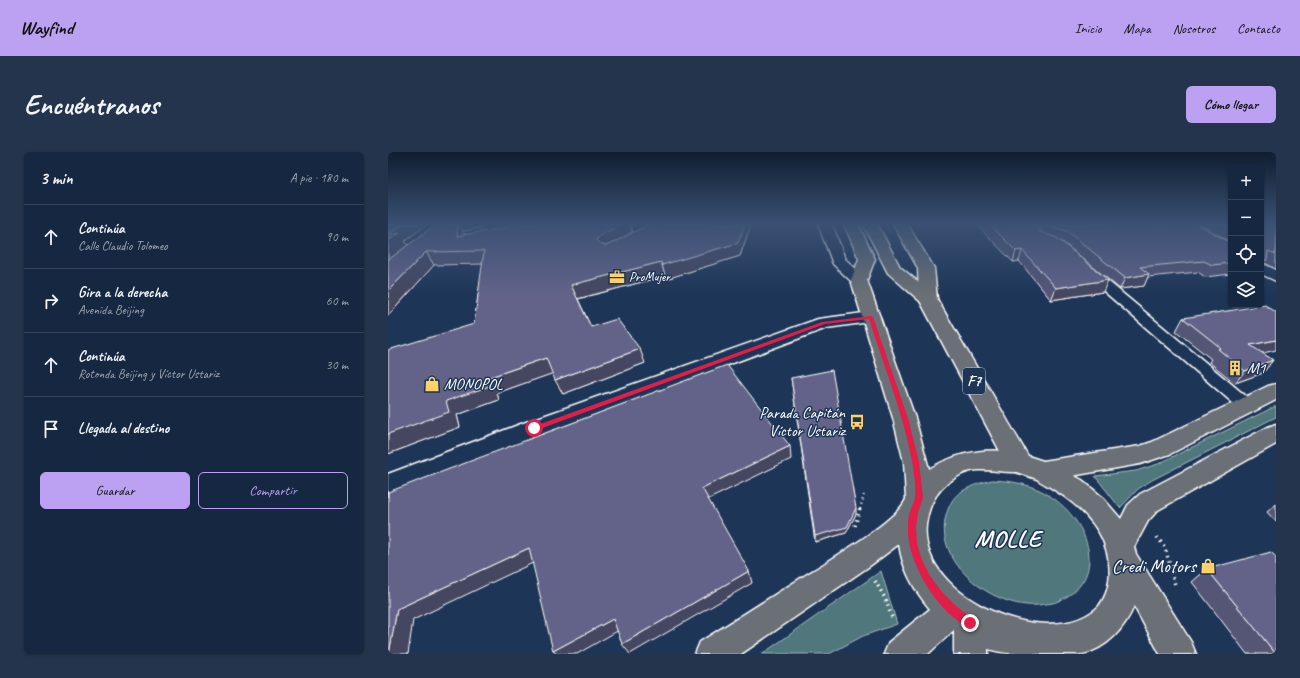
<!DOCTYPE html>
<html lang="es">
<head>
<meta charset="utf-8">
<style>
  body { margin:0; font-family:Caveat,sans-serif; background:#23344c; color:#f1f3f6 }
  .controls { position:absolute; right:12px; top:12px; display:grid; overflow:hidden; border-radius:6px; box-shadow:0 1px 3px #0004 }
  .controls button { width:36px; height:36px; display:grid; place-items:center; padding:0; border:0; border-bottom:1px solid #35445a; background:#162841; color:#f1f3f6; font:20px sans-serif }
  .stop { position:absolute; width:12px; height:12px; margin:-9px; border:3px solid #e11d48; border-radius:50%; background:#fff }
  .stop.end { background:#e11d48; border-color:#fff; box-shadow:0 1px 4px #0008 }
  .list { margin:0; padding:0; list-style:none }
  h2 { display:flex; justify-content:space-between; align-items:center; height:52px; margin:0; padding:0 16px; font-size:17px }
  h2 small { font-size:13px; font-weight:400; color:#9ea6b1 }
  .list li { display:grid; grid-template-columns:26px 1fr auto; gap:12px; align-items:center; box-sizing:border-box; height:64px; padding:0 16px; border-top:1px solid #35445a }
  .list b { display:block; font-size:15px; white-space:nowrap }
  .list p { margin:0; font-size:13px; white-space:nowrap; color:#9ea6b1 }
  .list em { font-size:13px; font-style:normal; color:#9ea6b1 }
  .actions { display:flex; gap:8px; padding:12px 16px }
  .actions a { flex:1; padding:9px 0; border:1px solid #bca0f2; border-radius:6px; text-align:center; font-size:14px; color:#bca0f2 }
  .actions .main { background:#bca0f2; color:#111 }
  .icon { flex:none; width:22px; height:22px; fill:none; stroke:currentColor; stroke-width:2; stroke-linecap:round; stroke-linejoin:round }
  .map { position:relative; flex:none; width:888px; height:502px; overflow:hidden; border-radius:6px }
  header { display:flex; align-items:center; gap:24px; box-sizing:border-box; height:56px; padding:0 20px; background:#bca0f2; color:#111 }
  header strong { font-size:19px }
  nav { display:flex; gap:22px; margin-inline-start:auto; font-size:14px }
  .intro { display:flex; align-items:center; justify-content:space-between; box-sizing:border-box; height:96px; padding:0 24px }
  h1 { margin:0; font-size:28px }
  .button { padding:10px 18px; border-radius:6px; background:#bca0f2; color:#111; font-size:14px; font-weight:700 }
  main { display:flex; gap:24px; padding:0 24px }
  aside { flex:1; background:#162841; border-radius:6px; box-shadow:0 1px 3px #0004 }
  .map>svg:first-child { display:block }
  .green { fill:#4f777b; stroke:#a7bbbd }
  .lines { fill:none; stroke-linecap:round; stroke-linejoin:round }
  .service-casing { stroke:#fff; stroke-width:3 }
  .minor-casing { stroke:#fff; stroke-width:3 }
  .tertiary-casing { stroke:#fff; stroke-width:3 }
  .primary-casing { stroke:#fff; stroke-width:3 }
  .trunk-casing { stroke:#fff; stroke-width:3 }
  .path-far1 { stroke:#fff; stroke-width:2.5; stroke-dasharray:1 3.5; stroke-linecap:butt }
  .path { stroke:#fff; stroke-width:3.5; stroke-dasharray:1.5 4; stroke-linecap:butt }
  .service { fill:#1d3557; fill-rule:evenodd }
  .minor { fill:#1d3557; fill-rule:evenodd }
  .tertiary { fill:#1d3557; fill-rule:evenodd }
  .primary { fill:#6b6f74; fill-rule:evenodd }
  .trunk { fill:#6b6f74; fill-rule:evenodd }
  .wall { fill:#555676; stroke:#fff }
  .shaded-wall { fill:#454660; stroke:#fff }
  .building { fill:#636489; stroke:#fff }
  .route { fill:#e11d48 }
  .labels { text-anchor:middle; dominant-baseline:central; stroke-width:3; stroke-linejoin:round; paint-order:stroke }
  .far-poi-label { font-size:13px; fill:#fff; stroke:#1d3557; text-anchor:start }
  .shield { fill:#1d3557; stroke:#bbc2cd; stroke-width:1 }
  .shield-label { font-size:15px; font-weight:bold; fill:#fff }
  .poi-label { font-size:16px; fill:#fff; stroke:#1d3557; text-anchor:start }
  .near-poi-label { font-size:19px; fill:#fff; stroke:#1d3557; text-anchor:end }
  .near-district-label { font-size:24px; font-weight:bold; letter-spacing:1px; fill:#fff; stroke:#1d3557 }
</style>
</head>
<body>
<header>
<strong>Wayfind</strong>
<nav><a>Inicio</a><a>Mapa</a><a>Nosotros</a><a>Contacto</a></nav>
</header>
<div class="intro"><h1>Encuéntranos</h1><a class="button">Cómo llegar</a></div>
<main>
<aside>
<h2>3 min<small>A pie · 180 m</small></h2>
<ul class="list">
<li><svg class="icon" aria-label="ahead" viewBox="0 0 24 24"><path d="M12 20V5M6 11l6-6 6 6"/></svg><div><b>Continúa</b><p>Calle Claudio Tolomeo</p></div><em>90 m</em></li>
<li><svg class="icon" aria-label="right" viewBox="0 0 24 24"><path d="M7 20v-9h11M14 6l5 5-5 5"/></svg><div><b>Gira a la derecha</b><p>Avenida Beijing</p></div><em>60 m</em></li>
<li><svg class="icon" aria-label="ahead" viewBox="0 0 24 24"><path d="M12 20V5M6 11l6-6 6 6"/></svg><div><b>Continúa</b><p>Rotonda Beijing y Víctor Ustariz</p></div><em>30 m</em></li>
<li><svg class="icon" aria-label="arrive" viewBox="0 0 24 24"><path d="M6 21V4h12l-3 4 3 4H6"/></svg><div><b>Llegada al destino</b></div></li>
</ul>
<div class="actions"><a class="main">Guardar</a><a>Compartir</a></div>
</aside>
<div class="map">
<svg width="888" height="502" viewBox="0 0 888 502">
  <rect width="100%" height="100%" fill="#1d3557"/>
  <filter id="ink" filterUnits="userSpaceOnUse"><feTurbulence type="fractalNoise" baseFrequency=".025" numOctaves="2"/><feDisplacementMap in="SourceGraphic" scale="8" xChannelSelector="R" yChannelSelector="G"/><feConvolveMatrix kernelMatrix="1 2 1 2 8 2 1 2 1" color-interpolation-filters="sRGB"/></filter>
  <g filter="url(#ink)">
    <g class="green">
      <path d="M888,254V265L764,328L750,337L732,356L707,324L748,319L770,312Z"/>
      <path d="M604,328C624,329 644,332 662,344C701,369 723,428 668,450C663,452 656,452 650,453C608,457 549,414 557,368C559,358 563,348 570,342C581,334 592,331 604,328Z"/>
      <path d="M493,419L509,472L475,484L441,502H374Z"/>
    </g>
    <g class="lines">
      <g class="service-casing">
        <path id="service" d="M700,115L704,116L865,250L868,254L865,258L859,260L853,258L696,122L694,119L696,116Z"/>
      </g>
      <g class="minor-casing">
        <g id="minor">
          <path d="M61,72H95L93,75L88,76L52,82L47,81L45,78L47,75Z"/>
          <path d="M243,72H257L261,83L259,86C250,92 239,101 228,98L226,95L228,92L246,81Z"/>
          <path d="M873,111L888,118V129L873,122Z"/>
          <path d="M483,160L489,161L492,165L489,169L439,176L154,282L0,344V322L138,270L430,167Z"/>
        </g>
      </g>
      <g class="tertiary-casing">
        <path id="tertiary" d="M430,72H444L457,107L477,125L479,128L477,131L471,133L465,131L445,112Z"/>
      </g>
      <g class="primary-casing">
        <g id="primary">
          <path d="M456,72H470L487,107L479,128L527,266L541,317C571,299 606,293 640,304L643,311L640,318C618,325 593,311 572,323C551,334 541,350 538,373C530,446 664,502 711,454C723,438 724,417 718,397C711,372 689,352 668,339C658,332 648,329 642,319L646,312L655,309L664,312L694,328L714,345L733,367L740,353L752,342L880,275L888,272V292L770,358L760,369L746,395L748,402L803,490L808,502H772L746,454C737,476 719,497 694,502C681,502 664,502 651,502C632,502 617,502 600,497V502H566V478L540,502H496L501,490L542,457C526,438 514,416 511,392L483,413L353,502H307L312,490C345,469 377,449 410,428C432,414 510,369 518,347L516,310L505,266L463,128L471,107Z"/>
          <path d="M475,72H489L512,115L546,143L549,147L546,151L540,152L534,151L500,121Z"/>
        </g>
      </g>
      <g class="trunk-casing">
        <path id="trunk" d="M505,72H519L546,116L549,147L640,304L655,309L752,294L764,290L880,234L888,232V248L782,302L752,312L655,329L622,318L531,147L530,116Z"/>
      </g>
      <path class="path-far1" d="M472,357L476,343"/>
      <g class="path">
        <path d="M467,374L472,356"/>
        <path d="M769,385L777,395L787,433"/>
        <path d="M487,429L497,446L505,468"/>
      </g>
      <use href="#service" class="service"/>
      <use href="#minor" class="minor"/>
      <use href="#tertiary" class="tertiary"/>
      <use href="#primary" class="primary"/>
      <use href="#trunk" class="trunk"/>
    </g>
    <g class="wall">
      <path d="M0,72H39L17,89L20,93L77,82L244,80L236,85L256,75L258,72H363L352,104L278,127L277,124L190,147L203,175L257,211L175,242L165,221L109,241L111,248L69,263L72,275L0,302L86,172L95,112L46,113L0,164Z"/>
      <path d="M588,72H809L843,91V122L817,125L810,120L760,125L756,134L732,137L675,90L673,89L715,140L663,148L631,109L625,110Z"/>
      <path d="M812,72H843V90Z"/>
      <path d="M873,72H888V117L877,111L873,117Z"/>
      <path d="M795,166L874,201L885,208L875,221L847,231L821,210L823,207L788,179Z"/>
      <path d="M403,226L468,362L458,381L427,390Z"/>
      <path d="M888,352V370L879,360Z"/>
      <path d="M819,417L888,502H859L804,430Z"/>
    </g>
    <g class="shaded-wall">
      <path d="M15,72H39L17,89L20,93L0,109V90L1,82Z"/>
      <path d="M70,72H71L77,83L69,84Z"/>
      <path d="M233,72H242L244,80L216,97L208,88L212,84Z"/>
      <path d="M357,72H363L352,104L278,127L274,113Z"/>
      <path d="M655,72L652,83L648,75Z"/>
      <path d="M634,98L631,109L625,110L628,99Z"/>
      <path d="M38,100L46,113L0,164V139Z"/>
      <path d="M273,110L277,124L189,147L183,133Z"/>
      <path d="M761,122L756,134L732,137L737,126Z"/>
      <path d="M720,128L715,140L663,148L668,136Z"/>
      <path d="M888,188V198L853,206L862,193Z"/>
      <path d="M252,197L257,211L175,242L167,228Z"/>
      <path d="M158,206L166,221L109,241L111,248L69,263L72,275L0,302V282L99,226Z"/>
      <path d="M885,208L875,221L847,231L857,219Z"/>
      <path d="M402,294L403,307L317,349L314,336Z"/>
      <path d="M468,356V362L458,381L427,390V384Z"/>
      <path d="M141,396L151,408L25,468L20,502H1L9,457Z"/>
      <path d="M361,419L364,431L242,502L234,492Z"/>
      <path d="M225,467L233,477L189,502H169L165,499Z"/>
    </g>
    <g class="building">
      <path d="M0,72H15L1,82L12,81L0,89Z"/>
      <path d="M60,72H70L69,84L119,75V72H233L212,84L208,88L212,92L218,94L256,75L258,72H357L350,91L274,113L273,110L183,133L203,175L229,167L252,197L167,228L158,206L99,226L102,234L58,249L61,260L0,282V198L86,172L96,99L38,100L0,139V108L44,75Z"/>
      <path d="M601,72H654L648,75L650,79L669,86L720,128L668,136L634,98L628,99Z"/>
      <path d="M656,72H809L843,91V111L824,113L816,109L752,115L761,122L737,126L679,79Z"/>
      <path d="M836,72H843V76Z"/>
      <path d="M873,72H888V102L880,99L879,108H873Z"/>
      <path d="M877,153L888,160V188L862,193L885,208L857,219L830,197L833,196L795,166Z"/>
      <path d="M339,213L402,294L314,336L361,419L234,492L225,467L165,499L141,396L9,457L1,502H0V340Z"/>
      <path d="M444,218L468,356L459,375L427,384L403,226Z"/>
      <path d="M883,400L888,405V502L819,417Z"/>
    </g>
  </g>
  <linearGradient id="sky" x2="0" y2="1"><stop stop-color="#101d30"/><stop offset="0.5" stop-color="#3a5174"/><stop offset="1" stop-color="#3a5174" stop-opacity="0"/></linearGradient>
  <rect width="888" height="143" fill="url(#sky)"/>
  <path class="route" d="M483,164L485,165L520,266L531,310L535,346L530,360L528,375L529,392L534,408L542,424L554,440L568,454L586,468L587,471L586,474L582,476C550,462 518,409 520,375C520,370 520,364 522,360C523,355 527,350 527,345C528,335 526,320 524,309C515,261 496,214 481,167L437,172L149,278L146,279L143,276L144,275L434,170Z"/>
  <defs>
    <g id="office-bare" transform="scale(1.2)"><path d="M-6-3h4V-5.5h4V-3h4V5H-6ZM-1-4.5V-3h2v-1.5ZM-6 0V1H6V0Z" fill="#ffd166" stroke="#1d3557" stroke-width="2.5" paint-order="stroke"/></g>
    <g id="building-bare" transform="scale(1.2)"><path d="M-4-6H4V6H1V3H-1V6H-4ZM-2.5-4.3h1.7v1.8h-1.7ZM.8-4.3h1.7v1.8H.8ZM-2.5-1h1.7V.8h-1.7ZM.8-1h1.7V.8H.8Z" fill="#ffd166" stroke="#1d3557" stroke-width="2.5" paint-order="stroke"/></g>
    <g id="shop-bare" transform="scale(1.2)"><path d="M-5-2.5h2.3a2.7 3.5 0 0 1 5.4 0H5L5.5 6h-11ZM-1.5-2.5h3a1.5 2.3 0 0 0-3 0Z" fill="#ffd166" stroke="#1d3557" stroke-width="2.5" paint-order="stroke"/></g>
    <g id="bus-bare" transform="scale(1.2)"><path d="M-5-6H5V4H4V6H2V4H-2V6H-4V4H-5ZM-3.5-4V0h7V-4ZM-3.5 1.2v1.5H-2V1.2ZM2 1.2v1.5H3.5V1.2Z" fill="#ffd166" stroke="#1d3557" stroke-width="2.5" paint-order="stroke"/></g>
  </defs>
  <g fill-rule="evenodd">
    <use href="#office-bare" x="229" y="125"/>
    <use href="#building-bare" x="847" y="216"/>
    <use href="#shop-bare" x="44" y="232"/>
    <use href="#bus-bare" x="469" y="270"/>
    <use href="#shop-bare" x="820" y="414"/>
  </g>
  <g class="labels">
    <g class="far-poi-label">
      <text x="241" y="125">ProMujer</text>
    </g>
    <rect class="shield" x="575" y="216" width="22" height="26" rx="3"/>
    <g class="shield-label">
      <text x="586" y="229">F7</text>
    </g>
    <g class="poi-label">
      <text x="859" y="216">M1</text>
      <text x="56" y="232">MONOPOL</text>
      <text x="457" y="261" text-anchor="end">Parada Capitán<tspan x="457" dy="18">Víctor Ustariz</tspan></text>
    </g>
    <g class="near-poi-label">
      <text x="808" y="414">Credi Motors</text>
    </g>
    <g class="near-district-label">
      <text x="620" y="387">MOLLE</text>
    </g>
  </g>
</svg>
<div class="controls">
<button>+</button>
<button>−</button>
<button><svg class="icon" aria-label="locate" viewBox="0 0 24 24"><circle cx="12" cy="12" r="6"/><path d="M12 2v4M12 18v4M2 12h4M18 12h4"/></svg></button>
<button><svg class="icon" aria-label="layers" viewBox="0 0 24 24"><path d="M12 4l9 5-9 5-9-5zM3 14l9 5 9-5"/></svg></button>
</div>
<div class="stop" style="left:146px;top:276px"></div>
<div class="stop end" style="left:582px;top:471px"></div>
</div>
</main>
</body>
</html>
